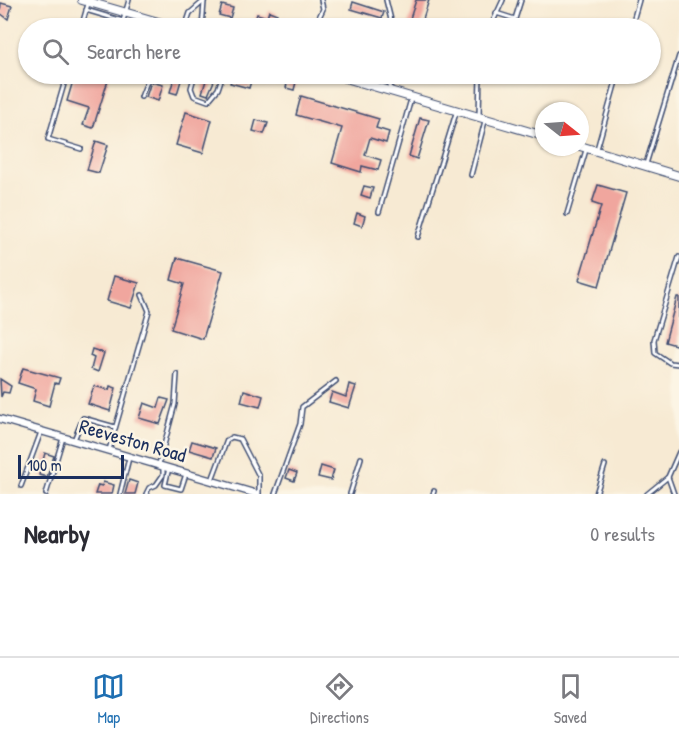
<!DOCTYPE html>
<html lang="en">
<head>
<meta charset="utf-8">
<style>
  body { margin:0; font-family:"Patrick Hand",sans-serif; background:#f7f7f7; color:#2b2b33 }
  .compass { position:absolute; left:535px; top:102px; width:54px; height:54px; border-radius:50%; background:#fff; box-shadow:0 2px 4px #0004; rotate:107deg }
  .scale { position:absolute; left:18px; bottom:15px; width:106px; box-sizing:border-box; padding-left:6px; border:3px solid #1b2f5e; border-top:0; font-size:16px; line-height:21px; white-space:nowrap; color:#1b2f5e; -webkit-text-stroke:4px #fcf5e5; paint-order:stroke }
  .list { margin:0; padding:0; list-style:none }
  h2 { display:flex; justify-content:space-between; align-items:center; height:78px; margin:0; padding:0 24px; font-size:26px }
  h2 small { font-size:20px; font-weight:400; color:#7c7c81 }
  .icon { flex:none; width:33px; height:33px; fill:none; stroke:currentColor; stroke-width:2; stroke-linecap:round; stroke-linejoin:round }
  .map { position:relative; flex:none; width:679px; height:494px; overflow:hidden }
  .search { position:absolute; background:#fff; box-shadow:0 2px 4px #0004; left:18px; right:18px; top:18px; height:66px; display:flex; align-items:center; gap:15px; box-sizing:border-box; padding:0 21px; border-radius:33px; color:#7c7c81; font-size:22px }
  .sheet { height:162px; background:#fff }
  nav { display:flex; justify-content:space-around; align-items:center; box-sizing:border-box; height:84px; border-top:2px solid #e1e1e2; background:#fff; font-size:16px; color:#7c7c81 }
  nav a { display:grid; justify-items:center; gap:3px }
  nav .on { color:#1f6fb2 }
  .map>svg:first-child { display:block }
  .building { fill:#f0a69e }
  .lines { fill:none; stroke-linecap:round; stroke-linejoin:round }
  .service-casing { stroke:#3c4b70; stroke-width:6 }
  .minor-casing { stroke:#3c4b70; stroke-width:9 }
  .tertiary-casing { stroke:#3c4b70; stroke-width:10 }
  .service { stroke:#fff; stroke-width:3 }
  .minor { stroke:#fff; stroke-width:6 }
  .tertiary { stroke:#fff; stroke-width:8 }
  .labels { text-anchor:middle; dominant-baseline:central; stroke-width:5; stroke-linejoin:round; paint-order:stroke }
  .street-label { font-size:20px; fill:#1b2f5e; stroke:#fcf5e5 }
</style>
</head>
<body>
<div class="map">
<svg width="679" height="494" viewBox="0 0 679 494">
  <rect width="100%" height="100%" fill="#fcf5e5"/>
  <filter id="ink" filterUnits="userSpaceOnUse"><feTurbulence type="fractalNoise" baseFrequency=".0167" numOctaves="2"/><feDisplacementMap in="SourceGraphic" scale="12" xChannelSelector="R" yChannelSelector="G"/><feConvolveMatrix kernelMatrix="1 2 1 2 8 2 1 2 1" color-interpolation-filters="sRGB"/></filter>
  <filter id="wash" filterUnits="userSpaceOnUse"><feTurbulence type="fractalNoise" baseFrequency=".008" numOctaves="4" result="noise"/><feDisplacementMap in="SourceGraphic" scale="24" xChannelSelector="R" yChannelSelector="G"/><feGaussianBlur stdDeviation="1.35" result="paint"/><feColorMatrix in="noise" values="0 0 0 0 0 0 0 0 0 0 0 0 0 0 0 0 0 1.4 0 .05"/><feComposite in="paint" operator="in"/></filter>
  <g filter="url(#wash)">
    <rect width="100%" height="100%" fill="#f7ead3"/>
    <g id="blocks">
      <g class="building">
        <path d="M416,0H429L420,28H407Z"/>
        <path d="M353,2L384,12L382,18L351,9Z"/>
        <path d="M1,3L12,6L8,19L0,13Z"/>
        <path d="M222,5L233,8L230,18L219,15Z"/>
        <path d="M269,11L277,14L273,28L254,23L257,14L267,17Z"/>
        <path d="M75,74H110L93,128L83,125L89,108L67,101Z"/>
        <path d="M208,74H217L208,95L202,93Z"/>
        <path d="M175,75L182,77L177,94L170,92Z"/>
        <path d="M233,75L251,81L249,88L230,83Z"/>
        <path d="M288,79L296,82L294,90L286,88Z"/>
        <path d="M151,82L163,85L158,101L146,97Z"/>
        <path d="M301,96L379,119L376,128L389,132L386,143L370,138L365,155L381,160L378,170L362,166L361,172L332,163L342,128L296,115Z"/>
        <path d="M186,112L212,120L203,153L176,145Z"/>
        <path d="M420,118L429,120L417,159L409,156Z"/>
        <path d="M256,120L268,123L264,134L253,131Z"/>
        <path d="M96,141L108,145L99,173L87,170Z"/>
        <path d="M598,185L626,193L599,286L579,280L601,206L592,203Z"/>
        <path d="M364,186L373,188L370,198L361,195Z"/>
        <path d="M357,213L365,216L362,226L354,223Z"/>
        <path d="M177,258L223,271L203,339L171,329L184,284L171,280Z"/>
        <path d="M114,276L139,283L131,308L107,301Z"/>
        <path d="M677,297H679V346L665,342Z"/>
        <path d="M92,349L104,353L98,372L91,369L94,358L90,356Z"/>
        <path d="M23,368L60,378L58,384L55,383L49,406L33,401L36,389L18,383Z"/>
        <path d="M0,379L11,386L9,393L3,392L1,397Z"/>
        <path d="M349,384L356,386L349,408L329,402L332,392L346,397Z"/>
        <path d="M94,386L109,390L110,386L116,388L110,411L88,404Z"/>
        <path d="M244,390L263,396L260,407L241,402Z"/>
        <path d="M161,398L169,400L160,424L139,418L144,403L158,408Z"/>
        <path d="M192,441L216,448L213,457L189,450Z"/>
        <path d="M45,453L54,456L47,477L39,475Z"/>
        <path d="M321,466L334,470L331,480L318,477Z"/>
        <path d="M289,470L297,473L294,481L286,478Z"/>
        <path d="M129,480L138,483L135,494H125Z"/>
        <path d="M103,482L114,485L112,494H95L98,485L102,486Z"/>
      </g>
    </g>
  </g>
  <g filter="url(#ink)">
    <use href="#blocks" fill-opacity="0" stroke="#3c4b70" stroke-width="1.5"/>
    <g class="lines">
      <g class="service-casing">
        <g id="service">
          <path d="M386,0L393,28"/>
          <path d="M86,10L123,21L129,0"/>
          <path d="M496,13L515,19L521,0"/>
          <path d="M81,28L88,4"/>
          <path d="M185,28L190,13L205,0"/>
          <path d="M202,28L204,2"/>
          <path d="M314,28L323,9L321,0"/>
          <path d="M490,28L503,0"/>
          <path d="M631,28L639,0"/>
          <path d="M67,74L48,139L81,149"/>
          <path d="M195,74L191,88L194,96L208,101L218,89L223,74"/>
          <path d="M390,89L392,74"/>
          <path d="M141,97L150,74"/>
          <path d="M479,116L480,74"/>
          <path d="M597,149L618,74"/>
          <path d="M646,164L679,56"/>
          <path d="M471,175L485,121"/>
          <path d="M379,212L411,99"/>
          <path d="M567,214L586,150"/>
          <path d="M418,237L456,113"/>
          <path d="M679,257L654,340L655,353L670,363L679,364"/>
          <path d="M74,440L83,418L115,427"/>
          <path d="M109,450L149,311L142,295"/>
          <path d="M159,464L175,404L177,374"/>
          <path d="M169,468L165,485L181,489L186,474"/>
          <path d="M212,480L227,440L232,437L240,439L259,476V494"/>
          <path d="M21,486L41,432"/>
          <path d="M46,494L63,438"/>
          <path d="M120,494L129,458"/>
          <path d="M146,494L149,488L156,485L163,475V467"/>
          <path d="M275,494L300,424L302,407L336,381"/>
          <path d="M350,494L361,458"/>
          <path d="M433,494L434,491"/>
          <path d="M596,494L605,465"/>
          <path d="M647,494L668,477"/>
          <path d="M674,494L668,477L679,452"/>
        </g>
      </g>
      <g class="minor-casing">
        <path id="minor" d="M0,419L257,494"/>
      </g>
      <g class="tertiary-casing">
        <g id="tertiary">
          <path d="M82,0L179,28"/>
          <path d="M332,74L544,136"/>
          <path d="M580,146L679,176"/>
        </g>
      </g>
      <use href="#service" class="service"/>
      <use href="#minor" class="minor"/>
      <use href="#tertiary" class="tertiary"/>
    </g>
  </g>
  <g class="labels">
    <g class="street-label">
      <text transform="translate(133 440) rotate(16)">Reeveston Road</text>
    </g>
  </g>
</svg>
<svg class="compass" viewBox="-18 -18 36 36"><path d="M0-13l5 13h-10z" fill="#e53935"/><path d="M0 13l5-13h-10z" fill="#7c7c81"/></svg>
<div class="scale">100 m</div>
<div class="search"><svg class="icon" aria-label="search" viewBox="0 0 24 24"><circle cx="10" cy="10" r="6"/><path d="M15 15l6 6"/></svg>Search here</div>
</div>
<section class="sheet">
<h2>Nearby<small>0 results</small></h2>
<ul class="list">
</ul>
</section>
<nav>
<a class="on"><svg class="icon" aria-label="map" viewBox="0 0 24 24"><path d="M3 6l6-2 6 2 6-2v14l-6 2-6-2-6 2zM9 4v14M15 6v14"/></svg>Map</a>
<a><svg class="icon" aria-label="directions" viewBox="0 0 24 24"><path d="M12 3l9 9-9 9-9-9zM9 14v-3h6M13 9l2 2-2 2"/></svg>Directions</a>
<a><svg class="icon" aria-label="saved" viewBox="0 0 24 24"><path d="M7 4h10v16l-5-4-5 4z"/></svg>Saved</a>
</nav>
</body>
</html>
